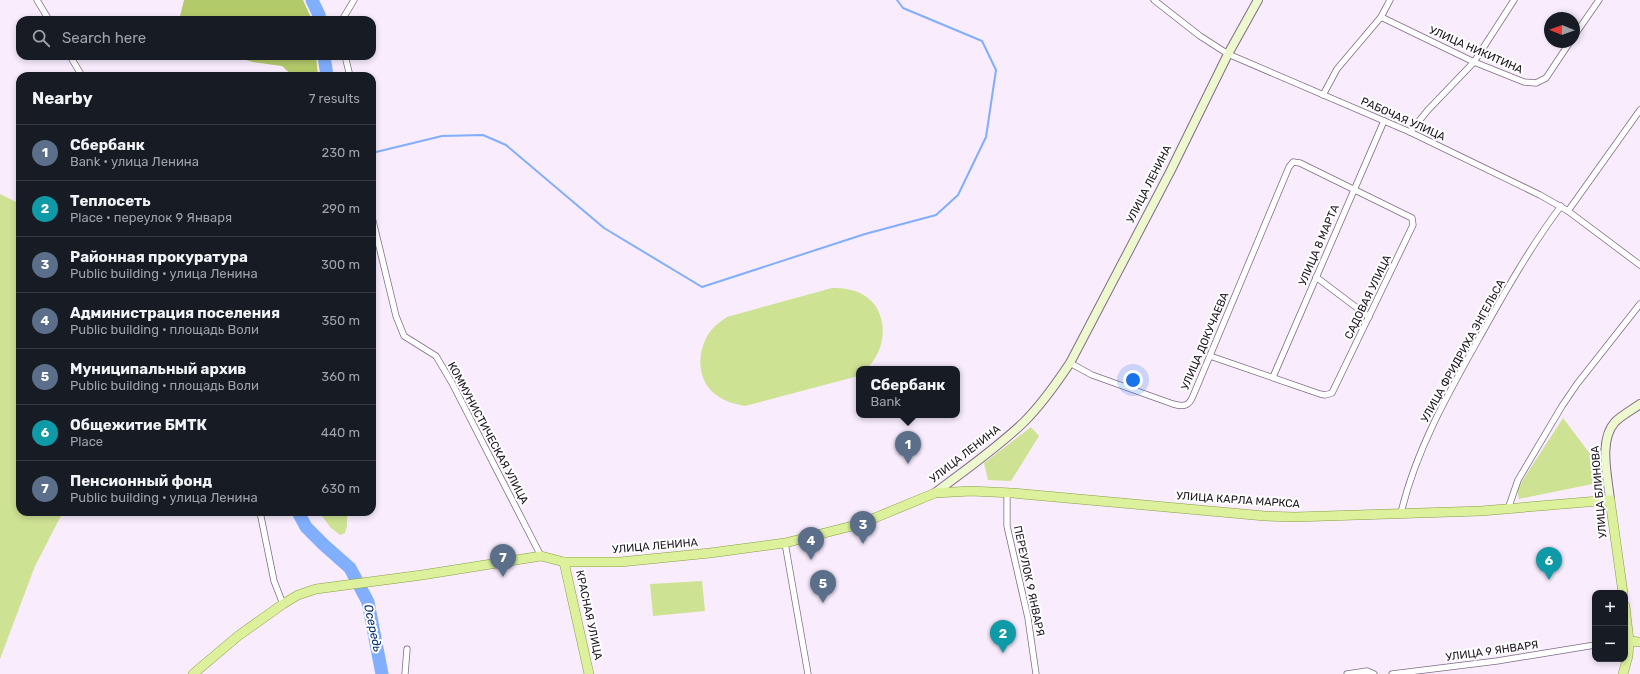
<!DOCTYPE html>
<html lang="en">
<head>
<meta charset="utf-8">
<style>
  body { margin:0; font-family:Rubik,sans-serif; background:#20242c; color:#f1f3f6 }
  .controls { position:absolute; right:12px; bottom:12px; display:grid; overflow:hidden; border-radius:8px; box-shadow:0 2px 6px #0003 }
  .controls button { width:36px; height:36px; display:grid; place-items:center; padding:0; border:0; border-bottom:1px solid #363941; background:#171b24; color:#f1f3f6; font:20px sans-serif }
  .compass { position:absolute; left:1544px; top:12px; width:36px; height:36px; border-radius:50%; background:#171b24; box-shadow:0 2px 6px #0003; rotate:271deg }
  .you { position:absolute; left:1133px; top:380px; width:14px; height:14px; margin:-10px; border:3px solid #fff; border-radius:50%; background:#1a73e8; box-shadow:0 0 0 6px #1a73e833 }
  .badge { display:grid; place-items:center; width:26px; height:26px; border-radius:50%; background:#1f84ae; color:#fff; font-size:13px; font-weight:700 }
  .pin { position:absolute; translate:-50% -33px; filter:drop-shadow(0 1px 2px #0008) }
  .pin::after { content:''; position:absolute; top:21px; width:14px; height:12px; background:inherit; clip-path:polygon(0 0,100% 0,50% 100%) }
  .popup { position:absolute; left:856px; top:366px; width:104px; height:52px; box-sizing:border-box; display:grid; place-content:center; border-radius:8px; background:#171b24; filter:drop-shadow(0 1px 3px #0005); font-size:13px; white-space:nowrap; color:#9ea1a6 }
  .popup b { font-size:15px; color:#f1f3f6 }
  .popup::after { content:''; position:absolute; left:50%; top:100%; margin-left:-8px; border:8px solid transparent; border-top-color:#171b24 }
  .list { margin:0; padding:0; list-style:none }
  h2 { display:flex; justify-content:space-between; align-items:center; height:52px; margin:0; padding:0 16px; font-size:17px }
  h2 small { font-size:13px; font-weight:400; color:#9ea1a6 }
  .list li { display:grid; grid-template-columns:26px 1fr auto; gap:12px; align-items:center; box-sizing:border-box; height:56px; padding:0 16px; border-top:1px solid #363941 }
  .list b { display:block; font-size:15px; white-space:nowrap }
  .list p { margin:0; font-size:13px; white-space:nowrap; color:#9ea1a6 }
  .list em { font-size:13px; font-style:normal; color:#9ea1a6 }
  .icon { flex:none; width:22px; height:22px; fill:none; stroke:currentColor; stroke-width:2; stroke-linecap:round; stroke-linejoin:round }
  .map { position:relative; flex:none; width:1640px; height:674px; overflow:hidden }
  .search { position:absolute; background:#171b24; box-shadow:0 2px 6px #0003; left:16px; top:16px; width:360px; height:44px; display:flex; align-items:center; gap:10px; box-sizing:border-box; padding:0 14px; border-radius:12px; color:#9ea1a6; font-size:15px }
  .panel { position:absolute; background:#171b24; box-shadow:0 2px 6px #0003; left:16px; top:72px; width:360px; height:444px; border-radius:12px }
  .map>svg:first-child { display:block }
  .green { fill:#cee294 }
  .forest { fill:#b3ca6a }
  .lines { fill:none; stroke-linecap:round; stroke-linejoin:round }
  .stream { stroke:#81aefd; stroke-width:2 }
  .river { stroke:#81aefd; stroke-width:13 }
  .street-casing { stroke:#7e6d85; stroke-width:7 }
  .secondary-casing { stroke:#7e6d85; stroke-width:10 }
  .primary-casing { stroke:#8a9d46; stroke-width:10 }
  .street { stroke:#fff; stroke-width:5.5 }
  .secondary { stroke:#eef8ce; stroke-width:8 }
  .primary { stroke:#ddf19d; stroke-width:9 }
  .labels { text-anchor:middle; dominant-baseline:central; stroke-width:4; stroke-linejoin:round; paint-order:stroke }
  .street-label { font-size:11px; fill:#1a131d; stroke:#fefefe }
  .water-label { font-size:12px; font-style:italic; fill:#072d71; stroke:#fefefe }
</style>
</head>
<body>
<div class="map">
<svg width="1640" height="674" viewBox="0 0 1640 674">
  <rect width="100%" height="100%" fill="#f8ecfd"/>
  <g class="green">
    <path d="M0,194L20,204V512H63L35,566L0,659Z"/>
    <path d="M832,288C843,288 853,289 862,294C890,309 888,350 866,369H859L858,376L745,406C735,404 727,402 719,397C694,382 696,346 714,327C718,323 723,320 727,317Z"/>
    <path d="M1563,418L1603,471L1597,483L1519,499L1517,489Z"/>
    <path d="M1031,427L1039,436L1011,481L988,480L984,463Z"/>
    <path d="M319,512H347V526L345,533L340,535L331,528Z"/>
    <path d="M702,581L705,611L653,616L650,584Z"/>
  </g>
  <g class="forest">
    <path d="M184,0H303L312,20H182L180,16Z"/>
    <path d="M232,56H316L318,76H293L282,66L253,62Z"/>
  </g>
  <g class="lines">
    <path class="stream" d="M372,153L442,136L483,135L506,145L604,228L702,287L865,234L936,215L958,195L986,137L996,70L982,41L903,8L897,0"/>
    <g class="river">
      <path d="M312,0L319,15L320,20"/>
      <path d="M324,56L327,76"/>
      <path d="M298,512L306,527L324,545L350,568L368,602L382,674"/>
    </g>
    <g class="street-casing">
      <g id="street">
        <path d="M37,0L49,20"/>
        <path d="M1154,0L1200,36L1228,54L1410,132L1540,195L1568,211L1640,265"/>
        <path d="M1381,17L1474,62L1524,82L1536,83L1546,78L1570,42"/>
        <path d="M342,20L354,0"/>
        <path d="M1574,36L1599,0"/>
        <path d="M70,56L82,76"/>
        <path d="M345,56L350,76"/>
        <path d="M1323,95L1337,69L1381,17L1390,0"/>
        <path d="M1410,132L1428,110L1474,62L1514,0"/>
        <path d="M1568,211L1640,110"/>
        <path d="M372,217L396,316L404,336L436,356L452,383L541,556"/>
        <path d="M1316,277L1369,317"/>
        <path d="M1070,363L1092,375L1173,404C1184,407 1189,406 1193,396L1289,167L1293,162L1300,163L1412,218L1413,225L1332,393L1325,395L1320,394L1210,356"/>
        <path d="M1273,377L1384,121"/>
        <path d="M1007,493V526L1028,618L1036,674"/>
        <path d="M1508,509L1518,480L1562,406L1577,384L1640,304"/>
        <path d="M260,512L274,581L283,604"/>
        <path d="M1401,513C1416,449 1450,390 1482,333C1506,290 1531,246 1561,206"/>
        <path d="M785,543L808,674"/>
        <path d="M405,674L407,649"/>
        <path d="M1347,674L1367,671L1374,674"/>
        <path d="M1392,674L1497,661L1595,645"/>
      </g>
    </g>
    <g class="secondary-casing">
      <g id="secondary">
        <path d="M935,493C965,470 997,448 1024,422C1042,404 1056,384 1070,363L1170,172L1228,54L1258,0"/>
        <path d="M1610,500C1608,477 1598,441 1615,422C1622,415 1632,410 1640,404"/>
      </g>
    </g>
    <g class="primary-casing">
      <g id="primary">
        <path d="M564,562L589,674"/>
        <path d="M1629,641L1640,642"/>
        <path d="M193,674L238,636L283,604L298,595L316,589L422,575L541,556L564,562H620L710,553L785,543L860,524L935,493L971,491L1012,493L1265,516L1295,517L1481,511L1610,500L1623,593"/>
        <path d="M1623,674L1628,656L1629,641L1625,606"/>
      </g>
    </g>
    <use href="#street" class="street"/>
    <use href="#secondary" class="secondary"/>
    <use href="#primary" class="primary"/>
  </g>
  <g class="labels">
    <g class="street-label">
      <text transform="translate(1476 50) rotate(24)">УЛИЦА НИКИТИНА</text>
      <text transform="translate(1403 119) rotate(24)">РАБОЧАЯ УЛИЦА</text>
      <text transform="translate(1149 184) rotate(-63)">УЛИЦА ЛЕНИНА</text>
      <text transform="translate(1319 245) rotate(-67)">УЛИЦА 8 МАРТА</text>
      <text transform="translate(1368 297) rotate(-64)">САДОВАЯ УЛИЦА</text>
      <text transform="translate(1205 341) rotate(-67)">УЛИЦА ДОКУЧАЕВА</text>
      <text transform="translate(1463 351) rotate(-61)">УЛИЦА ФРИДРИХА ЭНГЕЛЬСА</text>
      <text transform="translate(488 433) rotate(62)">КОММУНИСТИЧЕСКАЯ УЛИЦА</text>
      <text transform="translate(965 454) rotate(-38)">УЛИЦА ЛЕНИНА</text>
      <text transform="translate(1599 492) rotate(-95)">УЛИЦА БЛИНОВА</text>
      <text transform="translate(1238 500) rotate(4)">УЛИЦА КАРЛА МАРКСА</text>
      <text transform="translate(655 546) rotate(-5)">УЛИЦА ЛЕНИНА</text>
      <text transform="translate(1029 581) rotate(78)">ПЕРЕУЛОК 9 ЯНВАРЯ</text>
      <text transform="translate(589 615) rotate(78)">КРАСНАЯ УЛИЦА</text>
      <text transform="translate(1492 651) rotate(-8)">УЛИЦА 9 ЯНВАРЯ</text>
    </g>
    <g class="water-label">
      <text transform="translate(373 628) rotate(78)">Осередь</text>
    </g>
  </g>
</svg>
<div class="controls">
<button>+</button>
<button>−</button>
</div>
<svg class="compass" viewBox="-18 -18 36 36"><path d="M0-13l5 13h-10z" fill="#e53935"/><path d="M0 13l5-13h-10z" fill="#9ea1a6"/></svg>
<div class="you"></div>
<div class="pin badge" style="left:908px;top:464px;background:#5c6f8a">1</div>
<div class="popup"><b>Сбербанк</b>Bank</div>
<div class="pin badge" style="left:1003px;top:653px;background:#0f9aa8">2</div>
<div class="pin badge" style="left:863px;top:544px;background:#5c6f8a">3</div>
<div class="pin badge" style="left:811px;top:560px;background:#5c6f8a">4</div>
<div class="pin badge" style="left:823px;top:603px;background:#5c6f8a">5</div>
<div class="pin badge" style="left:1549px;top:580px;background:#0f9aa8">6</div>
<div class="pin badge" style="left:503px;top:577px;background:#5c6f8a">7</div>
<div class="search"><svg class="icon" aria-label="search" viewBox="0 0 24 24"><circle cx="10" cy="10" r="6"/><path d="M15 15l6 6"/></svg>Search here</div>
<section class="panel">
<h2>Nearby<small>7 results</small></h2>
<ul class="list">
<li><span class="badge" style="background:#5c6f8a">1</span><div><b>Сбербанк</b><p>Bank · улица Ленина</p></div><em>230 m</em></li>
<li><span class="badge" style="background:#0f9aa8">2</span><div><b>Теплосеть</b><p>Place · переулок 9 Января</p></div><em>290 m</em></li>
<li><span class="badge" style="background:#5c6f8a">3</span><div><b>Районная прокуратура</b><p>Public building · улица Ленина</p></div><em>300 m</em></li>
<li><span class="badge" style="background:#5c6f8a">4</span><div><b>Администрация поселения</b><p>Public building · площадь Воли</p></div><em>350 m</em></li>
<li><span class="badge" style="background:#5c6f8a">5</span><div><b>Муниципальный архив</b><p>Public building · площадь Воли</p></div><em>360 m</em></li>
<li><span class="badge" style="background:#0f9aa8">6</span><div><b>Общежитие БМТК</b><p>Place</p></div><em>440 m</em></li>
<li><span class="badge" style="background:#5c6f8a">7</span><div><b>Пенсионный фонд</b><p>Public building · улица Ленина</p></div><em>630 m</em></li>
</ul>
</section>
</div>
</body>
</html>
